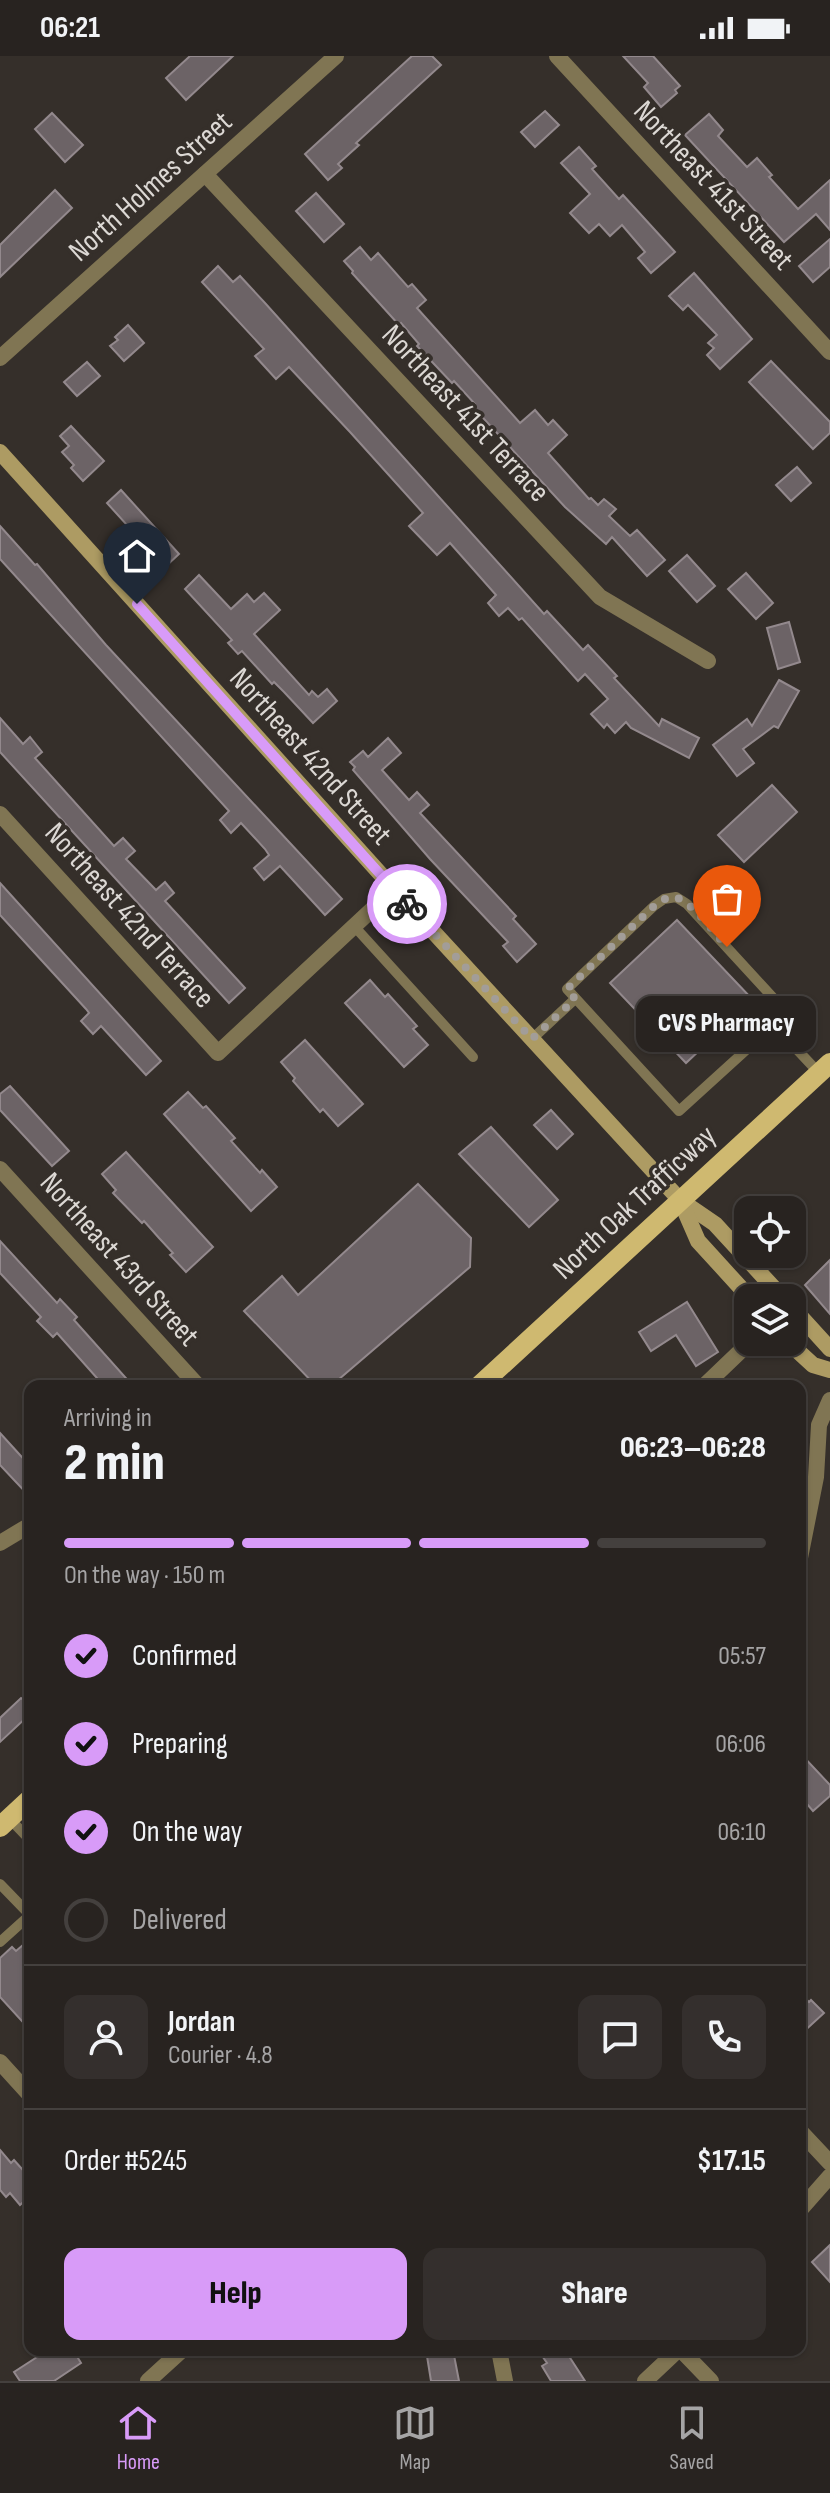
<!DOCTYPE html>
<meta charset="utf-8">
<style>
:root{--surface:#282320;--page:#342f2d;--text:#f1f3f6;--muted:#a5a4a5;--line:#44403e;--accent:#d89bf8}
body{margin:0;font-family:"Sofia Sans Condensed",sans-serif;background:var(--page);color:var(--text);height:100vh;display:flex;flex-direction:column;font-size:30px;white-space:nowrap}
*{box-sizing:border-box;margin:0}
p{font-size:26px;color:var(--muted)}
.icon{flex:none;width:44px;height:44px;fill:none;stroke:currentColor;stroke-width:2;stroke-linecap:round;stroke-linejoin:round}
.map{position:relative;flex:1;overflow:hidden}
.drawer{position:absolute;left:24px;top:1324px;width:782px;height:976px;display:flex;flex-direction:column;background:var(--surface);border-radius:16px;box-shadow:0 2px 6px #0004,0 0 0 2px var(--line)}
.drawer>*{flex:none}
.buttons{position:absolute;left:734px;top:1140px;display:grid;gap:16px}
.buttons a{display:grid;place-items:center;width:72px;height:72px;border-radius:16px;background:var(--surface);box-shadow:0 2px 6px #0004,0 0 0 2px var(--line);font-size:40px}
.pin{position:absolute;display:grid;place-items:center;width:68px;height:68px;color:#fff;margin:-82px -34px;border-radius:50% 50% 50% 0;rotate:-45deg;box-shadow:0 0 8px #0007}
.pin .icon{rotate:45deg}
.courier{position:absolute;display:grid;place-items:center;width:80px;height:80px;margin:-40px;border:6px solid #d89bf8;border-radius:50%;background:#fff;color:#222;box-shadow:0 2px 10px #0007}
.bubble{position:absolute;height:56px;border-radius:16px;background:var(--surface);box-shadow:0 2px 6px #0004,0 0 0 2px var(--line);font-size:26px;font-weight:800;line-height:56px;text-align:center}
.head em{font-style:normal;font-weight:800}
.head div{display:flex;flex-direction:column-reverse}
.head{display:flex;align-items:center;justify-content:space-between;height:136px;padding:0 40px}
h1{font-size:52px;font-weight:800;line-height:60px}
.bar{display:grid;grid-template-columns:repeat(4,1fr);gap:12px 8px;align-content:center;height:96px;padding:0 40px}
.bar i{height:10px;border-radius:6px;background:var(--line)}
.bar .active{background:var(--accent)}
.bar p{grid-column:span 4}
.line{display:flex;align-items:center;gap:20px;padding:0 40px;border-top:2px solid var(--line)}
.line div{flex:1}
.round{display:grid;place-items:center;flex:none;width:84px;height:84px;border-radius:16px;background:var(--page)}
ol{padding:0 40px;list-style:none}
li{display:flex;align-items:center;gap:24px;height:88px}
li p{margin-inline-start:auto}
li .icon{padding:8px;border-radius:50%;background:var(--accent);color:#111;stroke-width:4}
li:last-child{color:var(--muted)}
li i{width:44px;height:44px;border:4px solid var(--line);border-radius:50%}
.cta{display:flex;gap:16px;margin-top:auto;padding:16px 40px}
.cta a{flex:1;height:92px;border-radius:16px;background:var(--accent);color:#111;font-size:32px;font-weight:800;line-height:92px;text-align:center}
.cta a+a{background:var(--page);color:var(--text)}
.status{display:flex;justify-content:space-between;align-items:center;height:56px;padding:0 40px;background:var(--surface);direction:ltr}
.status svg{height:22px;fill:currentColor}
.tab-bar{display:flex;justify-content:space-around;align-items:center;height:112px;border-top:2px solid var(--line);background:var(--surface);font-size:22px;color:var(--muted)}
.tab-bar a{display:grid;justify-items:center;gap:4px}
.tab-bar .active{color:var(--accent)}
.map>svg:first-child{display:block}
.building{fill:#6c6366;stroke:#93898d;stroke-width:2}
.lines{fill:none;stroke-linecap:round;stroke-linejoin:round}
.service{stroke:#807553;stroke-width:10}
.minor{stroke:#807553;stroke-width:16}
.tertiary{stroke:#807553;stroke-width:16}
.secondary{stroke:#ad9b63;stroke-width:16}
.primary{stroke:#cfb970;stroke-width:20}
.done{stroke:#a29d98;stroke-width:8;stroke-dasharray:0 14.4}
.route{stroke:#d89bf8;stroke-width:10}
.labels{text-anchor:middle;stroke-width:7;stroke-linejoin:round;paint-order:stroke}
.street-label{font-size:30px;fill:#dcd8d4;stroke:#352f2a}
</style>
<div class="status"><b>06:21</b><svg viewBox="0 0 49 12"><path d="M0 12V9h3v3zM5 12V6h3v6zM10 12V3h3v9zM15 12V0h3v12zM26 1h20v11H26zM47 4h2v5h-2z"/></svg></div>
<div class="map">
<svg width="830" height="2325" viewBox="0 0 830 2325">
<rect width="100%" height="100%" fill="#352f2a"/>
<!-- building -->
<g class="building">
<polygon points="190,0 233,0 186,44 166,22"/>
<polygon points="412,0 432,0 441,9 356,87 359,89 338,108 342,112 328,124 305,98"/>
<polygon points="623,0 653,0 680,30 675,34 677,37 661,51 644,31 648,27"/>
<polygon points="545,55 559,69 535,91 521,76"/>
<polygon points="52,57 83,89 65,106 35,73"/>
<polygon points="709,58 723,74 718,80 747,111 757,102 772,119 769,121 798,153 830,124 830,174 816,158 784,186 685,79"/>
<polygon points="579,91 596,110 592,113 619,143 623,139 675,196 651,217 638,202 645,196 622,169 610,180 599,168 589,177 570,157 590,138 561,107"/>
<polygon points="55,134 72,152 0,221 0,189"/>
<polygon points="316,137 344,168 324,186 296,155"/>
<polygon points="830,183 830,211 813,226 799,210"/>
<polygon points="360,191 371,204 378,197 408,231 412,228 426,244 417,252 520,367 535,354 548,369 553,364 567,379 548,397 589,443 591,442 598,449 604,443 616,453 609,460 630,480 637,474 665,504 647,520 612,481 606,488 565,451 473,351 475,348 454,325 452,327 417,290 419,288 401,267 399,269 352,217 353,215 344,205"/>
<polygon points="218,210 233,226 240,220 265,247 544,558 547,555 583,594 588,589 617,620 614,622 659,670 662,663 699,682 689,702 631,672 626,666 615,677 607,668 604,672 591,658 608,643 585,618 578,625 522,562 519,564 508,552 499,560 488,547 496,539 450,487 437,499 409,470 423,457 350,376 289,311 276,323 255,300 264,293 202,226"/>
<polygon points="694,217 752,283 720,313 707,299 714,292 708,287 717,279 688,249 683,254 669,240"/>
<polygon points="128,269 144,287 124,305 110,290 118,284 115,281"/>
<polygon points="771,305 830,366 830,377 813,393 749,326"/>
<polygon points="87,306 100,320 77,340 64,326"/>
<polygon points="71,370 104,405 83,425 71,412 74,409 62,396 69,390 60,380"/>
<polygon points="797,411 811,427 791,445 776,429"/>
<polygon points="121,434 179,498 165,511 107,447"/>
<polygon points="0,470 35,509 37,508 106,589 342,843 325,859 280,810 264,824 254,812 269,799 265,793 241,767 231,777 220,764 229,755 0,503"/>
<polygon points="687,499 715,530 697,546 669,515"/>
<polygon points="746,517 773,547 756,563 728,533"/>
<polygon points="199,519 231,553 247,538 254,546 264,537 280,554 254,578 309,639 312,635 318,641 327,633 337,645 313,667 284,636 274,626 272,628 242,595 238,598 228,587 232,584 185,533"/>
<polygon points="789,566 800,606 778,613 767,572"/>
<polygon points="779,624 799,635 778,672 774,670 743,693 754,707 737,720 713,689 747,663 752,670"/>
<polygon points="0,662 23,688 30,681 42,696 35,702 114,790 123,782 135,795 126,803 156,834 165,826 174,837 165,845 245,932 229,947 0,696"/>
<polygon points="388,682 401,697 382,714 409,744 417,736 429,749 420,757 516,860 513,863 536,888 517,906 503,890 508,886 430,803 353,714 355,711 350,706 363,695 368,701"/>
<polygon points="772,729 797,756 744,806 718,779"/>
<polygon points="0,827 161,1005 146,1019 101,970 93,978 81,965 89,957 86,953 0,859"/>
<polygon points="677,864 753,944 686,1007 610,927"/>
<polygon points="370,924 385,941 388,938 417,970 413,973 428,989 404,1011 345,947"/>
<polygon points="305,984 363,1048 338,1070 323,1053 320,1056 293,1025 295,1022 281,1006"/>
<polygon points="10,1030 69,1095 52,1110 0,1054 0,1038"/>
<polygon points="188,1036 203,1052 206,1050 235,1082 231,1085 260,1117 262,1114 277,1131 251,1155 164,1058"/>
<polygon points="551,1054 573,1078 557,1093 534,1069"/>
<polygon points="491,1071 558,1144 529,1171 459,1098"/>
<polygon points="126,1096 213,1191 186,1216 170,1199 173,1197 159,1182 144,1165 142,1167 113,1137 116,1134 102,1118"/>
<polygon points="418,1128 471,1182 470,1211 331,1330 316,1330 244,1255 282,1220 298,1239"/>
<polygon points="0,1185 57,1247 60,1243 77,1261 74,1264 133,1330 104,1330 57,1277 53,1281 37,1265 41,1261 0,1217"/>
<polygon points="830,1204 830,1258 805,1229"/>
<polygon points="687,1246 718,1296 696,1310 676,1279 651,1295 639,1276"/>
<polygon points="0,1377 30,1410 30,1441 0,1409"/>
<polygon points="21,1642 30,1650 30,1658 0,1686 0,1662"/>
<polygon points="800,1697 830,1729 830,1740 813,1755 800,1740"/>
<polygon points="30,1883 30,1974 0,1941 0,1902 12,1891 16,1895"/>
<polygon points="800,1937 809,1946 811,1944 824,1957 800,1979"/>
<polygon points="0,2094 11,2107 14,2104 30,2122 30,2140 20,2149 10,2137 6,2141 0,2134"/>
<polygon points="830,2189 830,2226 812,2206"/>
<polygon points="48,2294 73,2294 81,2307 54,2325 20,2325 14,2316"/>
<polygon points="426,2294 453,2294 459,2325 431,2325"/>
<polygon points="538,2294 565,2294 585,2325 551,2325 542,2310 547,2307"/>
</g>
<g class="lines">
<!-- service -->
<g class="service">
<polygon points="676,841 687,848 787,957 679,1055 567,933 654,850 664,843"/>
<polyline points="354,870 473,1001"/>
<polyline points="774,969 819,1017"/>
<polyline points="532,983 575,943"/>
<polyline points="9,1762 30,1784"/>
<polyline points="0,1828 30,1859 0,1886"/>
</g>
<!-- minor -->
<g class="minor">
<polyline points="557,0 830,296"/>
<polyline points="205,118 600,541 708,605"/>
<polyline points="0,758 218,997 394,833"/>
<polyline points="0,1113 198,1330"/>
<polyline points="704,1330 750,1286"/>
<polyline points="0,1487 30,1469"/>
<polyline points="800,1502 816,1421 819,1369 830,1344"/>
<polyline points="0,2006 30,2039"/>
<polyline points="800,2075 830,2107"/>
<polyline points="800,2154 830,2120"/>
<polyline points="499,2294 505,2325"/>
<polyline points="681,2294 711,2325"/>
<polyline points="148,2325 182,2294"/>
<polyline points="645,2325 678,2294"/>
</g>
<!-- tertiary -->
<polyline class="tertiary" points="0,302 336,0"/>
<!-- secondary -->
<g class="secondary">
<polyline points="0,396 394,833 680,1144 715,1168 783,1242"/>
<polyline points="681,1146 698,1185 750,1242"/>
<polyline points="792,1251 830,1293"/>
<polyline points="788,1286 813,1309 830,1314"/>
</g>
<!-- primary -->
<g class="primary">
<polyline points="479,1330 830,1007"/>
<polyline points="0,1771 30,1743"/>
</g>
</g>
<g class="lines">
<!-- done -->
<path class="done" d="M407,848L532,983L575,943L567,933L654,850C661,845 668,839 677,842C692,846 716,879 727,891"/>
<!-- route -->
<polyline class="route" points="137,548 407,848"/>
</g>
<g class="labels">
<!-- street labels -->
<g class="street-label">
<text transform="translate(714 129) rotate(47)" y="10">Northeast 41st Street</text>
<text transform="translate(150 130) rotate(-42)" y="10">North Holmes Street</text>
<text transform="translate(466 357) rotate(47)" y="10">Northeast 41st Terrace</text>
<text transform="translate(311 700) rotate(48)" y="10">Northeast 42nd Street</text>
<text transform="translate(130 859) rotate(48)" y="10">Northeast 42nd Terrace</text>
<text transform="translate(634 1146) rotate(-43)" y="10">North Oak Trafficway</text>
<text transform="translate(120 1203) rotate(48)" y="10">Northeast 43rd Street</text>
</g>
</g>
</svg>
<div class="buttons">
<a><svg class="icon" aria-label="locate" viewBox="0 0 24 24"><circle cx="12" cy="12" r="6"/><path d="M12 2v4M12 18v4M2 12h4M18 12h4"/></svg></a>
<a><svg class="icon" aria-label="layers" viewBox="0 0 24 24"><path d="M12 4l9 5-9 5-9-5zM3 14l9 5 9-5"/></svg></a>
</div>
<div class="pin" style="left:727px;top:891px;background:#ea580c"><svg class="icon" aria-label="bag" viewBox="0 0 24 24"><path d="M5 8h14l-1 12H6zM9 8a3 3 0 0 1 6 0"/></svg></div>
<div class="pin" style="left:137px;top:548px;background:#1f2937"><svg class="icon" aria-label="home" viewBox="0 0 24 24"><path d="M3 11l9-7 9 7M6 9v11h12V9"/></svg></div>
<div class="courier" style="left:407px;top:848px"><svg class="icon" aria-label="bike" viewBox="0 0 24 24"><circle cx="6" cy="16" r="4"/><circle cx="18" cy="16" r="4"/><path d="M6 16l4-8h5l3 8M10 8l3 8H6M13 5h3"/></svg></div>
<div class="bubble" style="left:636px;top:940px;width:180px">CVS Pharmacy</div>
<section class="drawer">
<div class="head"><div><h1>2 min</h1><p>Arriving in</p></div><em>06:23–06:28</em></div>
<div class="bar"><i class="active"></i><i class="active"></i><i class="active"></i><i></i><p>On the way · 150 m</p></div>
<ol>
<li><svg class="icon" aria-label="check" viewBox="0 0 24 24"><path d="M5 12l5 5 9-10"/></svg>Confirmed<p>05:57</p></li>
<li><svg class="icon" aria-label="check" viewBox="0 0 24 24"><path d="M5 12l5 5 9-10"/></svg>Preparing<p>06:06</p></li>
<li><svg class="icon" aria-label="check" viewBox="0 0 24 24"><path d="M5 12l5 5 9-10"/></svg>On the way<p>06:10</p></li>
<li><i></i>Delivered</li>
</ol>
<div class="line" style="height:144px"><a class="round"><svg class="icon" aria-label="person" viewBox="0 0 24 24"><circle cx="12" cy="8" r="4"/><path d="M4 21q1-7 8-7t8 7"/></svg></a><div><b>Jordan</b><p>Courier · 4.8</p></div><a class="round"><svg class="icon" aria-label="chat" viewBox="0 0 24 24"><path d="M4 5h16v11H9l-5 4z"/></svg></a><a class="round"><svg class="icon" aria-label="phone" viewBox="0 0 24 24"><path d="M5 4h4l2 5-3 2q2 4 5 5l2-3 5 2v4C11 20 4 13 5 4z"/></svg></a></div>
<div class="line" style="height:104px"><div>Order #5245</div><b>$17.15</b></div>
<div class="cta"><a>Help</a><a>Share</a></div>
</section>
</div>
<nav class="tab-bar">
<a class="active"><svg class="icon" aria-label="home" viewBox="0 0 24 24"><path d="M3 11l9-7 9 7M6 9v11h12V9"/></svg>Home</a>
<a><svg class="icon" aria-label="map" viewBox="0 0 24 24"><path d="M3 6l6-2 6 2 6-2v14l-6 2-6-2-6 2zM9 4v14M15 6v14"/></svg>Map</a>
<a><svg class="icon" aria-label="saved" viewBox="0 0 24 24"><path d="M7 4h10v16l-5-4-5 4z"/></svg>Saved</a>
</nav>
